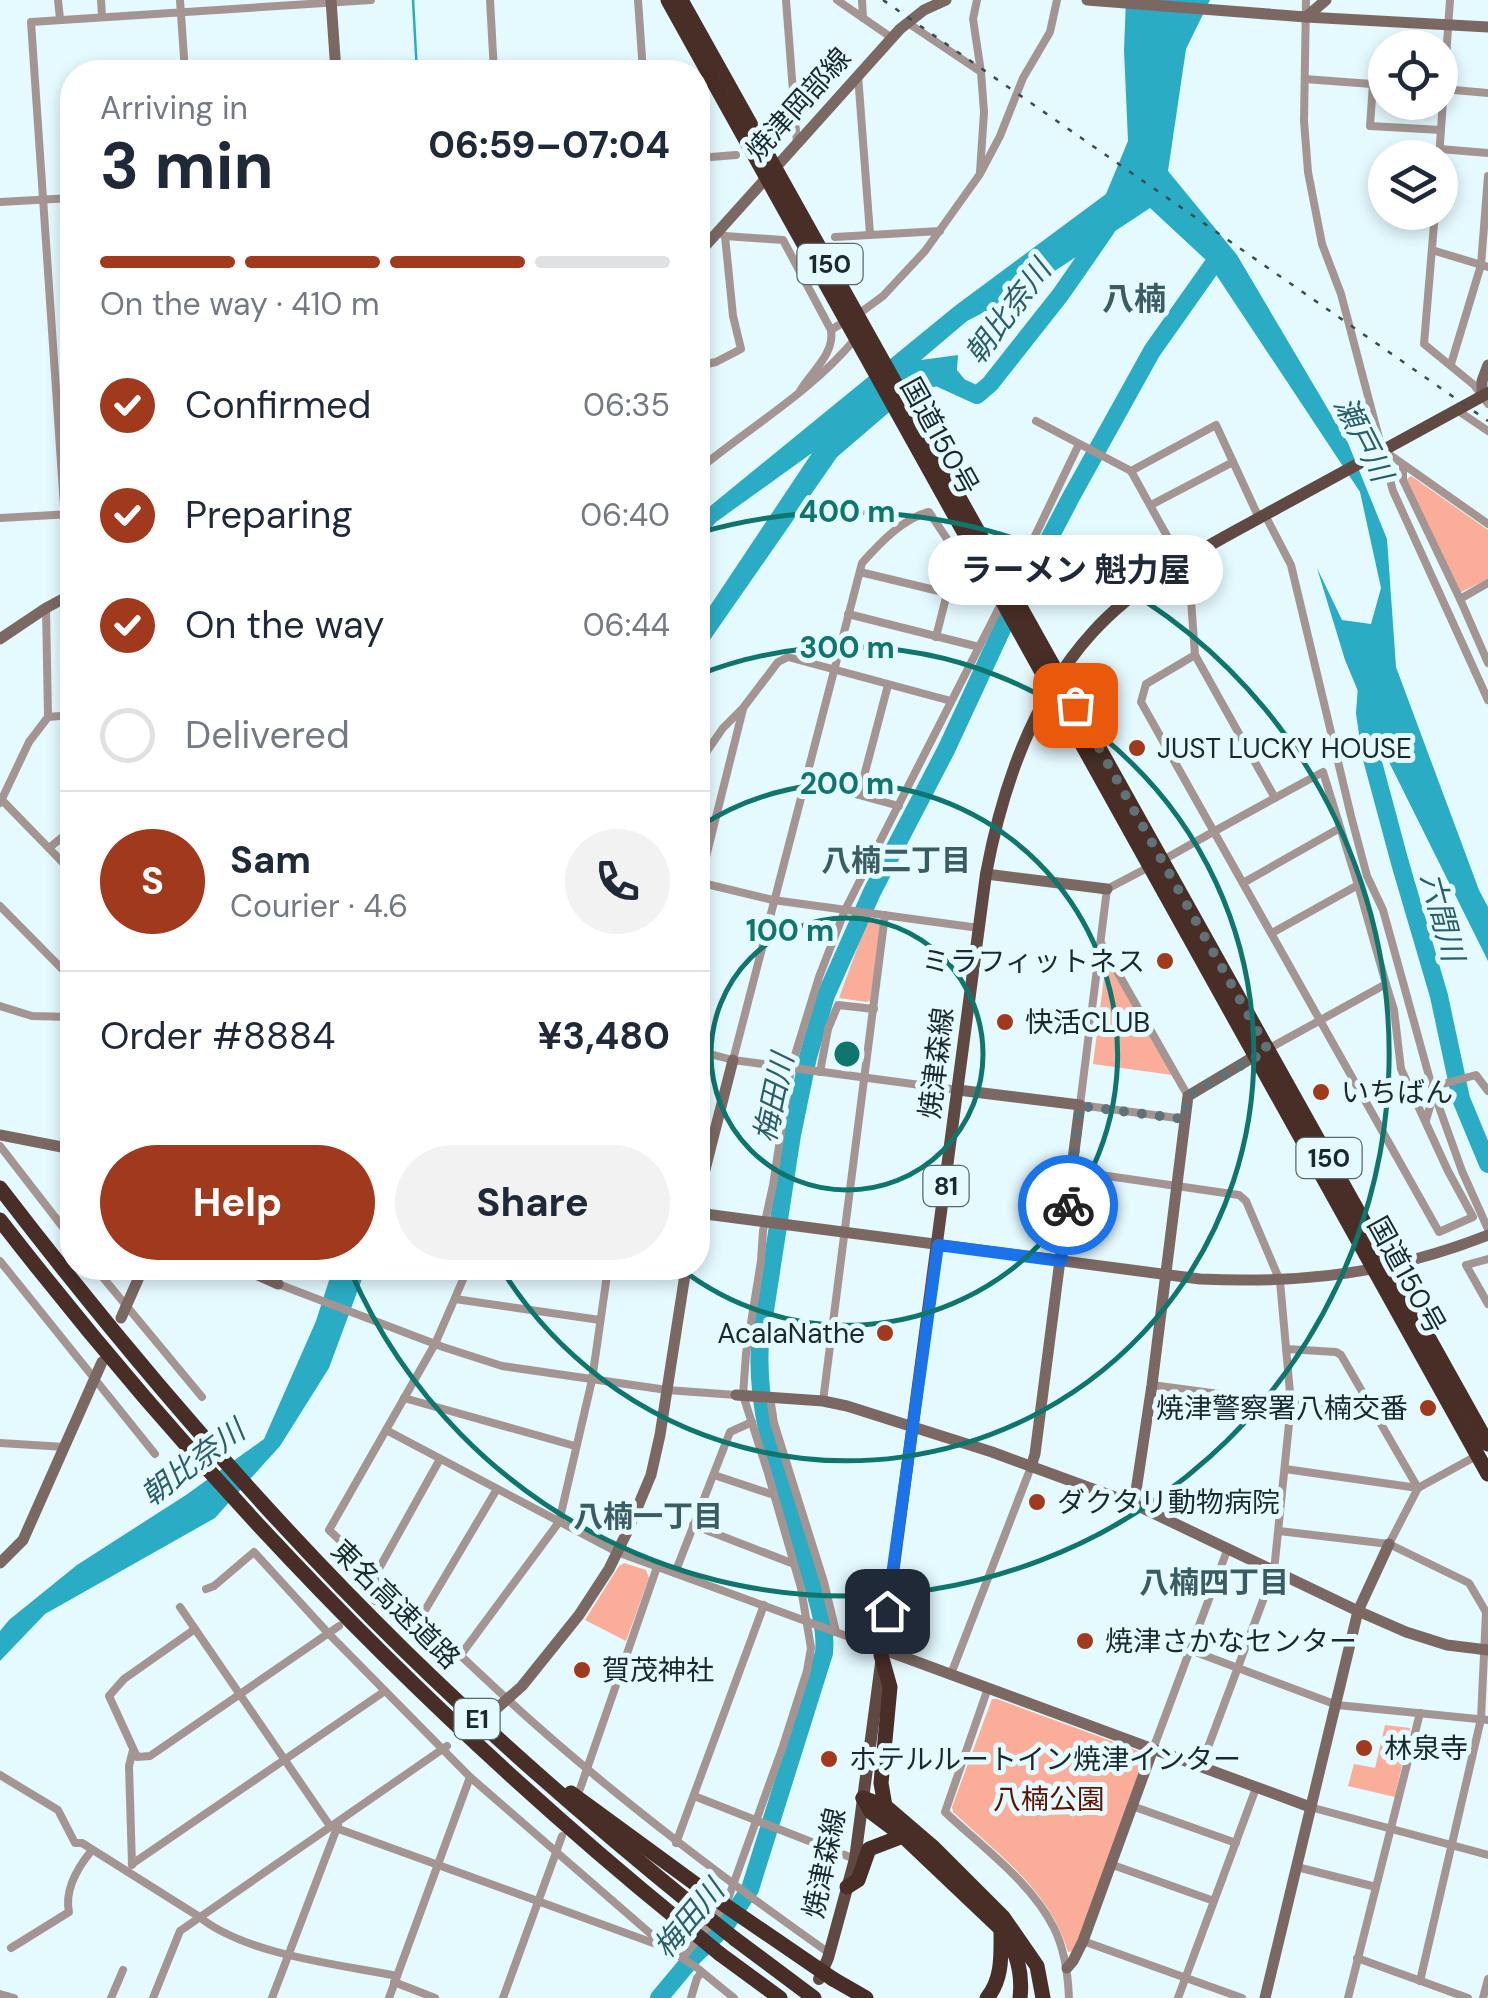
<!DOCTYPE html>
<meta charset="utf-8">
<style>
:root{--surface:#fff;--page:#f2f2f3;--text:#1f2937;--muted:#747a83;--line:#e0e1e3;--accent:#a1391c}
body{margin:0;font-family:"DM Sans","Noto Sans JP",sans-serif;background:var(--page);color:var(--text);height:100vh;display:flex;flex-direction:column;font-size:38px;white-space:nowrap}
*{box-sizing:border-box;margin:0}
p{font-size:32px;color:var(--muted)}
.icon{flex:none;width:55px;height:55px;fill:none;stroke:currentColor;stroke-width:2;stroke-linecap:round;stroke-linejoin:round}
.map{position:relative;flex:1;overflow:hidden}
.drawer{position:absolute;left:60px;top:60px;width:650px;height:1220px;display:flex;flex-direction:column;background:var(--surface);border-radius:40px;box-shadow:0 5px 15px #0003}
.drawer>*{flex:none}
.buttons{position:absolute;left:1368px;top:30px;display:grid;gap:20px}
.buttons a{display:grid;place-items:center;width:90px;height:90px;border-radius:50%;background:var(--surface);box-shadow:0 5px 15px #0003;font-size:50px}
.pin{position:absolute;display:grid;place-items:center;width:85px;height:85px;color:#fff;margin:-42px;border-radius:20px;box-shadow:0 5px 15px #0006}
.courier{position:absolute;display:grid;place-items:center;width:100px;height:100px;margin:-50px;border:8px solid #1a73e8;border-radius:50%;background:#fff;color:#222;box-shadow:0 2px 12px #0007}
.bubble{position:absolute;height:70px;border-radius:35px;background:var(--surface);box-shadow:0 5px 15px #0003;font-size:32px;font-weight:700;line-height:70px;text-align:center}
.summary em{font-style:normal;font-weight:700}
.summary div{display:flex;flex-direction:column-reverse}
.summary{display:flex;align-items:center;justify-content:space-between;height:170px;padding:0 40px}
h1{font-size:65px;font-weight:700;line-height:75px}
.bar{display:grid;grid-template-columns:repeat(4,1fr);gap:15px 10px;align-content:center;height:120px;padding:0 40px}
.bar i{height:12px;border-radius:8px;background:var(--line)}
.bar .on{background:var(--accent)}
.bar p{grid-column:span 4}
.line{display:flex;align-items:center;gap:25px;padding:0 40px;border-top:2px solid var(--line)}
.line div{flex:1}
.round{display:grid;place-items:center;flex:none;width:105px;height:105px;border-radius:52px;background:var(--page)}
ol{padding:0 40px;list-style:none}
li{display:flex;align-items:center;gap:30px;height:110px}
li p{margin-inline-start:auto}
li .icon{padding:10px;border-radius:50%;background:var(--accent);color:#fff;stroke-width:4}
li:last-child{color:var(--muted)}
li i{width:55px;height:55px;border:5px solid var(--line);border-radius:50%}
.cta{display:flex;gap:20px;margin-top:auto;padding:20px 40px}
.cta a{flex:1;height:115px;border-radius:60px;background:var(--accent);color:#fff;font-size:40px;font-weight:700;line-height:115px;text-align:center}
.cta a+a{background:var(--page);color:var(--text)}
.map>svg:first-child{display:block}
.green{fill:#faad98}
.water{fill:#2aacc4}
.lines{fill:none;stroke-linecap:round;stroke-linejoin:round}
.stream{stroke:#2aacc4;stroke-width:2.5}
.river{stroke:#2aacc4;stroke-width:18}
.street{stroke:#a49592;stroke-width:8}
.secondary{stroke:#7c6863;stroke-width:11}
.primary{stroke:#604942;stroke-width:12}
.highway{stroke:#482e27;stroke-width:15}
.rail{stroke:#3c4b4f;stroke-width:2.5;stroke-dasharray:5 10;stroke-linecap:butt}
.highway-bridge{stroke:#482e27;stroke-width:15}
.done{stroke:#617276;stroke-width:10;stroke-dasharray:0 18}
.route{stroke:#1a73e8;stroke-width:12}
.ring{fill:none;stroke:#0f766e;stroke-width:5}
.poi-dot{fill:#a1391c;stroke:#e4faff;stroke-width:4}
.labels{text-anchor:middle;stroke-width:10;stroke-linejoin:round;paint-order:stroke}
.shield{fill:#e4faff;stroke:#57686b;stroke-width:2.5}
.shield-label{font-size:25px;font-weight:bold;fill:#1b292c}
.street-label{font-size:28px;fill:#1b292c;stroke:#e4faff}
.poi-label{font-size:28px;fill:#1b292c;stroke:#e4faff;text-anchor:start}
.park-label{font-size:28px;fill:#5f1200;stroke:#e4faff}
.water-label{font-size:30px;font-style:italic;fill:#2c5e69;stroke:#e4faff}
.neighbourhood-label{font-size:30px;font-weight:bold;fill:#3b5c63;stroke:#e4faff}
.quarter-label{font-size:32px;font-weight:bold;fill:#3b5c63;stroke:#e4faff}
.centre{fill:#0f766e;stroke:#e4faff;stroke-width:5}
.ring-label{font-size:30px;text-anchor:middle;font-weight:bold;fill:#0f766e;stroke:#e4faff;stroke-width:10;stroke-linejoin:round;paint-order:stroke}
</style>
<div class="map">
<svg width="1488" height="1998" viewBox="0 0 1488 1998">
<rect width="100%" height="100%" fill="#e4faff"/>
<!-- green -->
<g class="green">
<polygon points="1411,476 1488,530 1488,579 1461,592 1407,479"/>
<polygon points="867,921 881,925 870,1001 866,1002 839,998"/>
<polygon points="1112,969 1172,1075 1093,1064 1105,970"/>
<polygon points="624,1563 646,1570 649,1578 626,1641 585,1620 619,1566"/>
<path d="M992,1699H997L1144,1753L1145,1758L1074,1951L1068,1952C1051,1892 997,1853 953,1812L952,1807Z"/>
<polygon points="1385,1725 1410,1728 1395,1797 1348,1786 1354,1764 1375,1768"/>
</g>
<!-- water -->
<g class="water">
<polygon points="1126,0 1210,0 1186,49 1168,171 1237,255 1348,443 1387,539 1396,667 1479,890 1488,907 1488,961 1380,744 1345,660 1317,568 1342,620 1371,624 1381,588 1360,492 1207,261 1150,208 1023,292 967,321 921,360 958,355 957,370 977,395 952,384 915,390 837,457 698,657 698,624 812,453 716,522 698,543 698,516 955,306 1106,194 1128,141 1124,50"/>
<polygon points="333,1268 366,1268 329,1368 280,1446 215,1518 45,1614 0,1661 0,1631 9,1620 77,1565 186,1495 264,1439 316,1321"/>
</g>
<g class="lines">
<!-- stream -->
<polyline class="stream" points="413,0 417,72"/>
<!-- river -->
<g class="river">
<polyline points="942,379 977,395 990,384 1061,294 1106,229"/>
<polyline points="1367,687 1365,713 1371,755 1400,863 1439,996 1461,1099 1488,1164"/>
<path d="M659,1998L694,1956L725,1926L750,1889L824,1653C827,1623 814,1590 806,1562C784,1489 755,1420 760,1343L792,1135L808,1057L826,995L872,892L946,750L1003,627L1071,497L1152,351L1219,256"/>
</g>
<!-- street -->
<g class="street">
<polyline points="58,0 60,19"/>
<polyline points="101,0 102,16"/>
<polyline points="180,0 185,72"/>
<polyline points="490,0 494,72"/>
<polyline points="638,0 643,72"/>
<polyline points="786,0 797,144"/>
<polyline points="837,0 892,38"/>
<polyline points="862,0 863,18"/>
<polyline points="1306,0 1304,121 1308,172 1322,244 1341,294 1393,491 1488,700"/>
<polyline points="908,23 981,72 973,19 977,0"/>
<polyline points="858,75 870,234"/>
<polyline points="1305,79 1385,85"/>
<polyline points="1373,84 1370,126 1441,130"/>
<polyline points="1443,89 1488,93"/>
<polyline points="1440,149 1488,153"/>
<polyline points="698,158 736,155"/>
<polyline points="1439,158 1450,0"/>
<polyline points="980,172 984,112 981,72"/>
<polyline points="0,202 72,198"/>
<polyline points="1435,212 1424,344 1474,385 1488,404"/>
<polyline points="725,236 783,240 831,330"/>
<polyline points="835,237 940,231"/>
<polyline points="1432,250 1488,267"/>
<polyline points="864,310 883,296 925,251 980,174 1000,136 1023,78 1050,32 1057,0"/>
<polyline points="1451,364 1481,265 1488,176"/>
<polyline points="698,366 716,362 741,349 733,316 725,236 718,231"/>
<path d="M800,391C811,372 835,354 831,330L839,325"/>
<polyline points="1457,410 1488,431"/>
<polyline points="1036,421 1131,471 1182,563"/>
<polyline points="1383,450 1488,524"/>
<polyline points="1403,465 1403,480 1460,599"/>
<path d="M698,470C751,426 811,392 855,339"/>
<polyline points="1131,471 1216,425 1259,518"/>
<polyline points="1151,505 1233,462"/>
<polyline points="1265,515 1291,565 1351,816 1367,876 1383,910 1432,1087"/>
<polyline points="0,518 72,514"/>
<polyline points="1188,559 1195,655 1275,798"/>
<polyline points="860,572 947,593"/>
<polyline points="1488,583 1460,599 1488,663"/>
<polyline points="1010,588 1079,444"/>
<polyline points="70,595 31,22 371,0"/>
<polyline points="848,614 979,647"/>
<polyline points="48,717 72,715"/>
<polyline points="698,764 723,728 743,708 778,662 788,657 951,701"/>
<polyline points="806,781 859,795 888,685"/>
<polyline points="859,795 899,806"/>
<polyline points="2,800 72,872"/>
<polyline points="0,803 29,742 48,717 46,608"/>
<polyline points="49,848 72,829"/>
<path d="M1163,860C1216,830 1269,801 1323,772L1358,885L1386,984L1394,1010L1401,1069L1448,1171L1473,1217L1439,1232L1141,702L1146,684L1195,655"/>
<polyline points="1149,867 1107,889 1080,1105 1184,1119"/>
<polyline points="698,882 773,900 979,928"/>
<polyline points="1243,883 1340,828"/>
<polyline points="698,889 743,709"/>
<polyline points="0,906 72,979"/>
<polyline points="1272,933 1358,885"/>
<polyline points="1101,943 1188,1096"/>
<polyline points="0,1006 32,1016 72,1017"/>
<polyline points="1268,1049 1386,984"/>
<polyline points="698,1051 733,1060 958,1090"/>
<path d="M733,1060L862,563C879,544 903,518 929,512L957,554L936,637"/>
<polyline points="820,1072 828,1029 838,1005 874,1009"/>
<polyline points="1434,1093 1462,1171 1488,1229"/>
<polyline points="1426,1120 1434,1093 1432,1087 1476,1075 1488,1091"/>
<polyline points="0,1146 72,1239"/>
<polyline points="66,1147 72,1023"/>
<polyline points="1073,1171 1239,1195 1246,1201 1280,1281 1291,1404 1274,1571 1201,1766"/>
<polyline points="1488,1259 1466,1265 1488,1304"/>
<polyline points="0,1261 155,1454"/>
<polyline points="95,1268 202,1397"/>
<path d="M468,1268L435,1344L329,1530C388,1586 446,1643 506,1698C607,1791 717,1874 829,1953"/>
<polyline points="274,1283 279,1268"/>
<polyline points="278,1284 443,1347 502,1366 667,1390 736,1395"/>
<polyline points="455,1299 600,1320"/>
<polyline points="1286,1349 1336,1352 1341,1355 1418,1488"/>
<polyline points="1152,1385 1376,1415"/>
<polyline points="770,1397 774,1423 824,1582 836,1632"/>
<polyline points="404,1398 575,1446"/>
<polyline points="823,1401 885,915"/>
<polyline points="386,1430 617,1552 882,1649"/>
<polyline points="0,1443 65,1447"/>
<polyline points="1285,1469 1418,1488"/>
<polyline points="714,1475 774,1495"/>
<polyline points="693,1525 794,1564"/>
<polyline points="1279,1531 1389,1544 1469,1583 1486,1612 1481,1719 1420,1981"/>
<polyline points="1389,1544 1418,1488 1478,1455"/>
<polyline points="675,1573 730,1432 752,1422"/>
<polyline points="376,1574 440,1459"/>
<polyline points="206,1589 214,1586 254,1552 328,1633 470,1777 667,1948"/>
<polyline points="375,1601 393,1590"/>
<polyline points="180,1607 330,1826"/>
<polyline points="421,1617 497,1489"/>
<polyline points="195,1629 124,1679 109,1696 137,1757 150,1756 339,1626"/>
<polyline points="1190,1650 1337,1705 1488,1720"/>
<polyline points="460,1656 559,1522 592,1380 608,1268"/>
<polyline points="951,1674 1031,1467"/>
<path d="M988,1688L945,1812C982,1847 1031,1882 1054,1928C1065,1950 1068,1974 1069,1998"/>
<polyline points="1153,1749 1228,1548"/>
<path d="M0,1775L58,1810L75,1843H82L198,1916C246,1955 337,1964 397,1976"/>
<polyline points="580,1789 657,1567"/>
<polyline points="694,1796 855,1859"/>
<polyline points="1132,1806 1236,1843"/>
<polyline points="1310,1807 1488,1855"/>
<polyline points="336,1828 667,1948 696,1967 734,1998"/>
<polyline points="676,1843 764,1605"/>
<polyline points="132,1864 385,1691"/>
<polyline points="1110,1864 1214,1901"/>
<polyline points="132,1865 129,1766 133,1750"/>
<polyline points="1297,1867 1376,1887"/>
<polyline points="1083,1941 1242,1998"/>
<path d="M11,1948L69,1912C64,1889 78,1867 92,1850"/>
<polyline points="683,1957 716,1917 728,1899 783,1746 807,1671 811,1648 801,1588 767,1470 743,1395 746,1354 761,1261 763,1231 773,1185 791,1068 819,977 845,910 1002,602"/>
<polyline points="1357,1958 1468,1998"/>
<polyline points="394,1982 435,1998"/>
<polyline points="0,1994 14,1998"/>
<polyline points="111,1998 123,1970"/>
<polyline points="153,1998 180,1931 447,1746"/>
<polyline points="272,1998 338,1825"/>
<polyline points="389,1998 470,1777"/>
<polyline points="503,1998 562,1836"/>
<polyline points="691,1998 697,1978 702,1972"/>
<polyline points="1178,1998 1256,1788"/>
<polyline points="1348,1998 1420,1713"/>
<polyline points="1483,1998 1488,1979"/>
</g>
<!-- secondary -->
<g class="secondary">
<polyline points="331,0 336,72"/>
<polyline points="1087,0 1306,17 1488,27"/>
<polyline points="1306,17 1326,0"/>
<polyline points="698,254 900,29 924,10 946,0"/>
<polyline points="1482,396 1482,381 1488,365"/>
<polyline points="0,639 46,608 72,594"/>
<polyline points="986,874 1107,889"/>
<polyline points="958,1090 1080,1105 1035,1454 1031,1467"/>
<polyline points="0,1135 72,1149"/>
<polyline points="698,1197 733,1060"/>
<path d="M698,1213L1200,1279C1304,1284 1391,1273 1488,1235"/>
<polyline points="242,1268 278,1284"/>
<polyline points="121,1318 143,1268"/>
<polyline points="736,1395 823,1401 847,1406 992,1452 1134,1504 1358,1611 1406,1632 1447,1645 1488,1650"/>
<polyline points="1134,1504 1152,1385 1188,1096 1255,1056"/>
<polyline points="0,1563 23,1540 102,1362"/>
<polyline points="882,1649 1310,1807"/>
<polyline points="494,1711 522,1686 579,1615 609,1569 628,1530 651,1475 660,1435 686,1268"/>
<polyline points="1067,1968 1073,1961 1083,1941 1153,1749"/>
<polyline points="1265,1998 1358,1611 1389,1544"/>
</g>
<!-- primary -->
<path class="primary" d="M819,1979L828,1958L855,1859L986,874C1002,788 1032,699 1092,633C1142,577 1216,542 1281,506C1350,469 1419,431 1488,393"/>
<!-- highway -->
<g class="highway">
<polyline points="668,0 1488,1474"/>
<polyline points="681,0 1488,1444"/>
<path d="M0,1188C125,1351 258,1507 405,1651C498,1742 595,1826 696,1908"/>
<path d="M0,1220C200,1478 428,1716 681,1922"/>
<polyline points="881,1655 890,1687 881,1783 885,1806"/>
<polyline points="571,1793 716,1899"/>
<polyline points="863,1798 885,1806 934,1848 1003,1917 1037,1966 1043,1998"/>
<path d="M863,1798L871,1812L903,1836L1001,1929C1017,1950 1023,1972 1020,1998"/>
<polyline points="847,1887 858,1880 869,1849 903,1836"/>
<polyline points="735,1939 814,1998"/>
<polyline points="720,1954 780,1998"/>
<polyline points="833,1979 866,1998"/>
<path d="M987,1998C1003,1979 1001,1954 1001,1930"/>
</g>
<!-- rail -->
<polyline class="rail" points="883,0 1488,421"/>
<!-- highway-bridge -->
<g class="highway-bridge">
<polyline points="716,1899 833,1979"/>
<polyline points="696,1908 735,1939"/>
<polyline points="681,1922 720,1954"/>
</g>
</g>
<g class="lines">
<!-- done -->
<polyline class="done" points="1068,1205 1080,1106 1184,1119 1188,1096 1268,1050 1075,705"/>
<!-- route -->
<polyline class="route" points="887,1611 938,1245 1061,1261 1068,1205"/>
</g>
<!-- distance rings -->
<g class="ring">
<circle cx="847" cy="1054" r="136"/>
<path d="M699 827A271 271 0 1 1 680 1268"/>
<path d="M698 675A407 407 0 1 1 502 1270"/>
<path d="M698 533A542 542 0 1 1 350 1270"/>
</g>
<!-- markers -->
<g class="poi-dot">
<circle cx="1137" cy="748" r="10"/>
<circle cx="1165" cy="961" r="10"/>
<circle cx="1005" cy="1022" r="10"/>
<circle cx="1321" cy="1092" r="10"/>
<circle cx="885" cy="1333" r="10"/>
<circle cx="1428" cy="1408" r="10"/>
<circle cx="1037" cy="1502" r="10"/>
<circle cx="1085" cy="1641" r="10"/>
<circle cx="582" cy="1670" r="10"/>
<circle cx="1364" cy="1748" r="10"/>
<circle cx="829" cy="1759" r="10"/>
</g>
<g class="labels">
<!-- shield labels -->
<g class="shield">
<rect x="797.5" y="244" width="65" height="40" rx="8"/>
<rect x="1296.5" y="1138" width="65" height="40" rx="8"/>
<rect x="923.5" y="1166" width="45" height="40" rx="8"/>
<rect x="454.5" y="1699" width="45" height="40" rx="8"/>
</g>
<g class="shield-label">
<text x="830" y="273">150</text>
<text x="1329" y="1167">150</text>
<text x="946" y="1195">81</text>
<text x="477" y="1728">E1</text>
</g>
<!-- street labels -->
<g class="street-label">
<text transform="translate(798 104) rotate(-48)" y="10">焼津岡部線</text>
<text transform="translate(940 436) rotate(61)" y="10">国道150号</text>
<text transform="translate(936 1063) rotate(-83)" y="10">焼津森線</text>
<text transform="translate(1407 1275) rotate(61)" y="10">国道150号</text>
<text transform="translate(396 1604) rotate(45)" y="10">東名高速道路</text>
<text transform="translate(824 1863) rotate(-78)" y="10">焼津森線</text>
</g>
<!-- poi labels -->
<g class="poi-label">
<text x="1157" y="758">JUST LUCKY HOUSE</text>
<text x="1145" y="971" text-anchor="end">ミラフィットネス</text>
<text x="1025" y="1032">快活CLUB</text>
<text x="1341" y="1102">いちばん</text>
<text x="865" y="1343" text-anchor="end">AcalaNathe</text>
<text x="1408" y="1418" text-anchor="end">焼津警察署八楠交番</text>
<text x="1057" y="1512">ダクタリ動物病院</text>
<text x="1105" y="1651">焼津さかなセンター</text>
<text x="602" y="1680">賀茂神社</text>
<text x="1384" y="1758">林泉寺</text>
<text x="849" y="1769">ホテルルートイン焼津インター</text>
</g>
<!-- park labels -->
<g class="park-label">
<text x="1049" y="1809">八楠公園</text>
</g>
<!-- water labels -->
<g class="water-label">
<text transform="translate(1008 312) rotate(-53)" y="10">朝比奈川</text>
<text transform="translate(1363 439) rotate(63)" y="10">瀬戸川</text>
<text transform="translate(1442 917) rotate(75)" y="10">六間川</text>
<text transform="translate(774 1098) rotate(-78)" y="10">梅田川</text>
<text transform="translate(193 1463) rotate(-37)" y="10">朝比奈川</text>
<text transform="translate(689 1919) rotate(-50)" y="10">梅田川</text>
</g>
<!-- neighbourhood labels -->
<g class="neighbourhood-label">
<text x="896" y="871">八楠二丁目</text>
<text x="648" y="1527">八楠一丁目</text>
<text x="1214" y="1593">八楠四丁目</text>
</g>
<!-- quarter labels -->
<g class="quarter-label">
<text x="1134" y="310">八楠</text>
</g>
</g>
<circle cx="847" cy="1054" r="15" class="centre"/>
<g class="ring-label">
<text x="847" y="522">400 m</text>
<text x="847" y="658">300 m</text>
<text x="847" y="794">200 m</text>
<text x="790" y="941">100 m</text>
</g>
</svg>
<div class="buttons">
<a><svg class="icon" aria-label="locate" viewBox="0 0 24 24"><circle cx="12" cy="12" r="6"/><path d="M12 2v4M12 18v4M2 12h4M18 12h4"/></svg></a>
<a><svg class="icon" aria-label="layers" viewBox="0 0 24 24"><path d="M12 4l9 5-9 5-9-5zM3 14l9 5 9-5"/></svg></a>
</div>
<div class="pin" style="left:1075px;top:705px;background:#ea580c"><svg class="icon" aria-label="bag" viewBox="0 0 24 24"><path d="M5 8h14l-1 12H6zM9 8a3 3 0 0 1 6 0"/></svg></div>
<div class="pin" style="left:887px;top:1611px;background:#1f2937"><svg class="icon" aria-label="home" viewBox="0 0 24 24"><path d="M3 11l9-7 9 7M6 9v11h12V9"/></svg></div>
<div class="courier" style="left:1068px;top:1205px"><svg class="icon" aria-label="bike" viewBox="0 0 24 24"><circle cx="6" cy="16" r="4"/><circle cx="18" cy="16" r="4"/><path d="M6 16l4-8h5l3 8M10 8l3 8H6M13 5h3"/></svg></div>
<div class="bubble" style="left:928px;top:535px;width:295px">ラーメン 魁力屋</div>
<section class="drawer">
<div class="summary"><div><h1>3 min</h1><p>Arriving in</p></div><em>06:59–07:04</em></div>
<div class="bar"><i class="on"></i><i class="on"></i><i class="on"></i><i></i><p>On the way · 410 m</p></div>
<ol>
<li><svg class="icon" aria-label="check" viewBox="0 0 24 24"><path d="M5 12l5 5 9-10"/></svg>Confirmed<p>06:35</p></li>
<li><svg class="icon" aria-label="check" viewBox="0 0 24 24"><path d="M5 12l5 5 9-10"/></svg>Preparing<p>06:40</p></li>
<li><svg class="icon" aria-label="check" viewBox="0 0 24 24"><path d="M5 12l5 5 9-10"/></svg>On the way<p>06:44</p></li>
<li><i></i>Delivered</li>
</ol>
<div class="line" style="height:180px"><b class="round" style="background:var(--accent);color:#fff">S</b><div><b>Sam</b><p>Courier · 4.6</p></div><a class="round"><svg class="icon" aria-label="phone" viewBox="0 0 24 24"><path d="M5 4h4l2 5-3 2q2 4 5 5l2-3 5 2v4C11 20 4 13 5 4z"/></svg></a></div>
<div class="line" style="height:130px"><div>Order #8884</div><b>¥3,480</b></div>
<div class="cta"><a>Help</a><a>Share</a></div>
</section>
</div>
